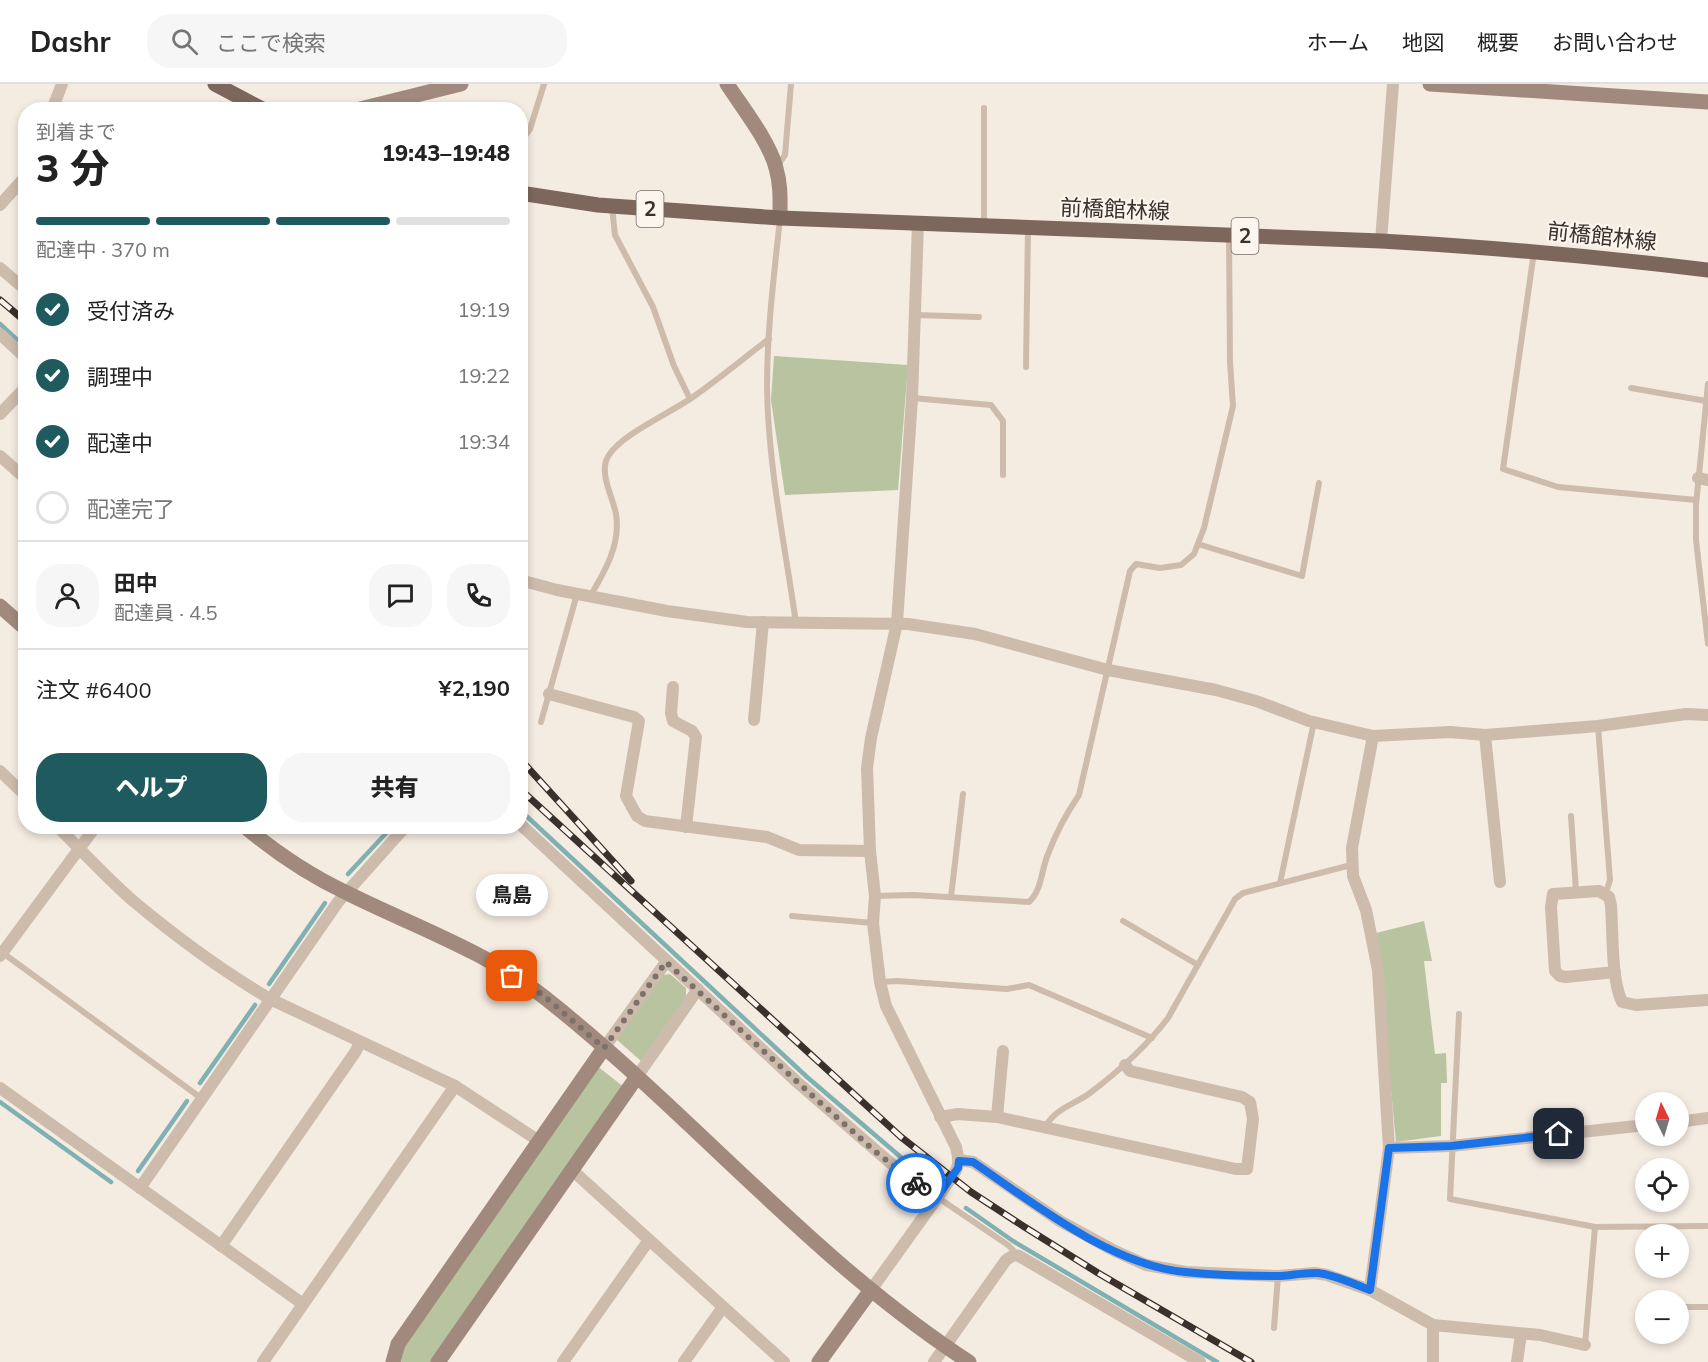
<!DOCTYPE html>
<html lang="ja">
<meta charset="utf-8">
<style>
:root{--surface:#fff;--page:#f6f6f6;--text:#222;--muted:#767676;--line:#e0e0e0;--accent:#1f5a5e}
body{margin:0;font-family:Mulish,"Noto Sans JP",sans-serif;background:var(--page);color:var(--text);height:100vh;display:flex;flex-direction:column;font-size:22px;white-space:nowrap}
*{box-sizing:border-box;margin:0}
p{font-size:20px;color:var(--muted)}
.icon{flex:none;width:33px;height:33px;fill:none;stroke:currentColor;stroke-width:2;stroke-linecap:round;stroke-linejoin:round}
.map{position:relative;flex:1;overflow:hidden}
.sheet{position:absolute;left:18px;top:18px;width:510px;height:732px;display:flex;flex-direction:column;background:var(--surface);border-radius:24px;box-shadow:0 3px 9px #0003}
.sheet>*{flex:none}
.needle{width:39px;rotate:355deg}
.fabs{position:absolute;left:1635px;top:1008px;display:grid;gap:12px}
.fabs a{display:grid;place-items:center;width:54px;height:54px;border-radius:50%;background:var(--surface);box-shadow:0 3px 9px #0003;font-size:30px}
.pin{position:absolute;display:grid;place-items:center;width:51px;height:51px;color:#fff;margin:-26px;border-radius:12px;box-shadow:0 3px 9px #0006}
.courier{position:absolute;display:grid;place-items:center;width:60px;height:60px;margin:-30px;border:4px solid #1a73e8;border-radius:50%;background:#fff;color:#222;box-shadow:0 2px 8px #0007}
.bubble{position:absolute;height:42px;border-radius:21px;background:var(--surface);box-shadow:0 3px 9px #0003;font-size:20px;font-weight:800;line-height:42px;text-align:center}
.overview em{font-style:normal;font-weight:800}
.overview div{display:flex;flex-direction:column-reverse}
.overview{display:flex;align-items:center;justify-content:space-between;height:102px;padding:0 18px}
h1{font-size:39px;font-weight:800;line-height:45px}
.bar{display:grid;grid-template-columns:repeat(4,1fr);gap:9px 6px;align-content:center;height:72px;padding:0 18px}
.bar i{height:8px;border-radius:4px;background:var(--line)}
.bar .on{background:var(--accent)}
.bar p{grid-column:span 4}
.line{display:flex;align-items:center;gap:15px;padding:0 18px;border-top:2px solid var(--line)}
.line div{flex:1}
.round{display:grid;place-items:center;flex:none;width:63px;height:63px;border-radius:24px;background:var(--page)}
ol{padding:0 18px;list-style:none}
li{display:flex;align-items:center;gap:18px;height:66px}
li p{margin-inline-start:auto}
li .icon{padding:6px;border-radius:50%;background:var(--accent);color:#fff;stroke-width:4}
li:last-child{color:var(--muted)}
li i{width:33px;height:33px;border:3px solid var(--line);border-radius:50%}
.cta{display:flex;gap:12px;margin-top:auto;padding:12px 18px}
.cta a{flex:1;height:69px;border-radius:24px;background:var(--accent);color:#fff;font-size:24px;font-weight:800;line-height:69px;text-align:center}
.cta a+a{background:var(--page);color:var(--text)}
header{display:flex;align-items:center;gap:36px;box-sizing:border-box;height:84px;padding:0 30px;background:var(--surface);border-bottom:2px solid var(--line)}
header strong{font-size:28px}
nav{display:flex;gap:33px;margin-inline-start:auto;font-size:21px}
.search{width:420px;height:54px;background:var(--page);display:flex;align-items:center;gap:15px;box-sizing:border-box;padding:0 21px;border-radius:24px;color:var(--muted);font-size:22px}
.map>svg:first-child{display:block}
.green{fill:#b8c4a0}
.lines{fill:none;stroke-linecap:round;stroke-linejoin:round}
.stream{stroke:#7fb0b2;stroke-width:4.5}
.lane{stroke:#cdbbac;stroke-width:6}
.street{stroke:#cdbbac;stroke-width:12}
.secondary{stroke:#a18a7d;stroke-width:15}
.primary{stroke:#7d675c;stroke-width:15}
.rail-casing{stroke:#3b302b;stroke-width:7}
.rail{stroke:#fbf5ee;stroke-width:4.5;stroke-dasharray:14;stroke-linecap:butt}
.done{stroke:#7c716b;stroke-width:6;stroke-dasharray:0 10.8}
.route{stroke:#1a73e8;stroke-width:8}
.labels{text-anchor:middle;stroke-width:4.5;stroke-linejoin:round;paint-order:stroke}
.shield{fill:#fbf5ee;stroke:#756b66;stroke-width:1.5}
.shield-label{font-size:21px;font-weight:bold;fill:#3b302b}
.street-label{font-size:22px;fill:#3b302b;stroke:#fbf5ee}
</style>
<header>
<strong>Dashr</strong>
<div class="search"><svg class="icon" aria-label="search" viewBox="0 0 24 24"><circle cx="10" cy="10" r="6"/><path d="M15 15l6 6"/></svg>ここで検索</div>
<nav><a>ホーム</a><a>地図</a><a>概要</a><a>お問い合わせ</a></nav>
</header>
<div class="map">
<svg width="1708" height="1278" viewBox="0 0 1708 1278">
<rect width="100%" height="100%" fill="#f4ebe1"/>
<!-- green -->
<g class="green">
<polygon points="774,272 908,281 898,406 785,411 771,316"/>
<polygon points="1424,837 1432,877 1424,877 1435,970 1446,969 1447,999 1441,999 1441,1052 1396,1058 1376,849"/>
<polygon points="670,890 686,904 686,913 641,977 616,955 663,891"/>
<polygon points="597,982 624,1003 433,1278 401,1278 404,1264"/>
</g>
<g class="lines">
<!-- stream -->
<g class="stream">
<polyline points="0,240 26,264"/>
<polyline points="520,726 807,993 930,1098"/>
<polyline points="348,790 391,744"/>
<polyline points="269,900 325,819"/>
<polyline points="200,999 255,921"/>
<polyline points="0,1018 111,1098"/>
<polyline points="138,1087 187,1017"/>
<polyline points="966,1124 1013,1157 1217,1278"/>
</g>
<!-- lane -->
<g class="lane">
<polyline points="984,24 984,141"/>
<polyline points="520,59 530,45 544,0"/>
<polyline points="778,81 785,71 791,0"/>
<polyline points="612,123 615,151 653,223 674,282 690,315"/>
<path d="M780,135C774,191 767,247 767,303C768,381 785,462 796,539"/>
<polyline points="1534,168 1503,385 1558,403 1696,416"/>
<polyline points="915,231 979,233"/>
<polyline points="1026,283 1028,144"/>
<polyline points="1708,300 1696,421 1696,456 1708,560"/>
<polyline points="1631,304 1706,317"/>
<polyline points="912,314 991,321 1003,337 1003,391"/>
<polyline points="1198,460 1302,492 1319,399"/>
<path d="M591,511C605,487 621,460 616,430C613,414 601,393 606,377C614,353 671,329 693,313C719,295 744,274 769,255"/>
<polyline points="541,638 577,510"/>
<polyline points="1598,642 1610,796 1605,811"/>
<polyline points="1571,732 1576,807"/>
<polyline points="1280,799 1314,638"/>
<path d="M875,812L913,811L1029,818C1042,806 1041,787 1048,770C1056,749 1066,730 1079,711L1130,487L1136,480L1160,484L1181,481L1194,470L1204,444L1233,322L1230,278L1229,152"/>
<polyline points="951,813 963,710"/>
<polyline points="792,832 873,839"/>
<polyline points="1123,837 1198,881"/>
<polyline points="3,869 201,1014"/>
<polyline points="880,898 897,897 1007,905 1029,901 1152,954"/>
<polyline points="1459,930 1450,1115 1595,1143 1708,1142"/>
<path d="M1046,1042C1055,1025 1075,1020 1090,1009C1119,987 1146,963 1168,934L1235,815L1243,809L1351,781"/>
<polyline points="937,1113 1008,1161 1013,1166 1014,1171"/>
<polyline points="1685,1223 1708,1223"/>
<polyline points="1274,1244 1278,1192"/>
<polyline points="1585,1261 1595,1143"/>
</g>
<!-- street -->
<g class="street">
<polyline points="52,26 62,0"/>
<polyline points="0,121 26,92"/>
<polyline points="1381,157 1393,0"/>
<polyline points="0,184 26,206"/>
<polyline points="0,250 26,274"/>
<polyline points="0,330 26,303"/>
<polyline points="0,372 26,395"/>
<polyline points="1698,394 1708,396"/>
<polyline points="520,496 557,506 667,527 747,538 908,540 975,550 1108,586 1216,606 1256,617 1309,637 1373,652 1450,648 1485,651 1598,642 1686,630 1708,631"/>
<polyline points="673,603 671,629 673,637 692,647 696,653 686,743"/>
<polyline points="549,610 634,633 639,637 626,712 637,732 645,737 767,753 799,766 870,767"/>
<polyline points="754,636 763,538"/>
<polyline points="1485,651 1500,798"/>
<polyline points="0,687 26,712"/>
<polyline points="520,740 797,998 902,1089 937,1113"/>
<path d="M57,742C82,767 106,793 132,816C175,852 221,886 270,915L455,1002L539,1057"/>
<polyline points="0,872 96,742"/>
<path d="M1615,888L1566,893L1560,892L1555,887L1551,823L1553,810L1599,807L1609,813L1611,821C1613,848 1611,895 1622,918L1636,921L1708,916"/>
<polyline points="604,964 666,878"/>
<polyline points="636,994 698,905"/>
<polyline points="0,1004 303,1220"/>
<polyline points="940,1033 958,1030 997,1033 1236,1085 1247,1085 1253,1035 1250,1018 1242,1013 1130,987 1125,981"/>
<polyline points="997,1033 1003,967"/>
<polyline points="1678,1038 1708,1034"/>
<polyline points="1389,1064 1451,1062 1646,1041"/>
<polyline points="959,1076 973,1078 1060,1137 1115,1167 1146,1181 1186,1188 1278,1192 1315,1189 1327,1191 1370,1206 1433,1241 1540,1251 1585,1261"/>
<polyline points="572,1086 784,1278"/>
<polyline points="140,1104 338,818 406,742"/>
<polyline points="221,1162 356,967 360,958"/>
<path d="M871,1206L952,1093C960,1082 959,1076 956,1063L886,922L880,898L873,839L875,812L870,767L867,684L871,654L897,539L912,314L918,139"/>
<polyline points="1370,1206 1389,1064 1378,886 1366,826 1353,792 1352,764 1373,652"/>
<polyline points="263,1278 455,1002"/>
<polyline points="563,1278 649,1156"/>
<polyline points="684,1278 723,1223"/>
<polyline points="934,1278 1006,1176 1014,1171 1019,1172 1200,1278"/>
<polyline points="1433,1278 1433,1241"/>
<polyline points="1517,1278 1521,1250"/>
</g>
<!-- secondary -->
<g class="secondary">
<path d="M727,0C742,23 769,57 776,84C781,101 780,117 780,134"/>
<polyline points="1430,0 1708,18"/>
<polyline points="356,26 461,0"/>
<polyline points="0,522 26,545"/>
<path d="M244,742C275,768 311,792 347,809C413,842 486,867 544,913C690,1028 812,1176 969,1278"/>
<polyline points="393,1278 398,1260 604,964"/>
<polyline points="438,1278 636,994"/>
<polyline points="819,1278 871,1206"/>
</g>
<!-- primary -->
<g class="primary">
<polyline points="215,0 264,26"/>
<path d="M520,109L598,121L780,134L1381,157C1490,163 1599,173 1708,186"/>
</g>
<!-- rail casing -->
<g class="rail-casing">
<g id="rail">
<polyline points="0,216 26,238"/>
<polyline points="520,675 631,797"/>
<polyline points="520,705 901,1053 971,1108 1023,1142 1098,1189 1251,1278"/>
</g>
</g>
<!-- rail -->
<use href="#rail" class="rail"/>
</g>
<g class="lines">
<!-- done -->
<polyline class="done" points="512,892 543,911 604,964 666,878 815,1014 877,1069 916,1099"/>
<!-- route -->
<path class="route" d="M916,1099L937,1113L958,1084L959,1077L973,1078C1033,1119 1111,1181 1185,1188C1215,1191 1247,1192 1277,1192C1290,1192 1304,1188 1318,1189C1336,1191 1353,1200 1370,1206L1389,1064L1451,1062L1559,1050"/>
</g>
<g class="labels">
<!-- shield labels -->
<g class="shield">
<rect x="636.5" y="107" width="27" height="36" rx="4.5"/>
<rect x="1231.5" y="134" width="27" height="36" rx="4.5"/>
</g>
<g class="shield-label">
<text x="650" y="132">2</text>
<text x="1245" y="159">2</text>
</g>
<!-- street labels -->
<g class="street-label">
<text transform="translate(1115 125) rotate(2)" y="8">前橋館林線</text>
<text transform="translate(1602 152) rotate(6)" y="8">前橋館林線</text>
</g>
</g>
</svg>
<div class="fabs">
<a><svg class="needle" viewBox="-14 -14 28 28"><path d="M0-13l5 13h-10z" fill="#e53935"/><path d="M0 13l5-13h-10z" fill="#767676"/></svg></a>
<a><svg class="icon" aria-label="locate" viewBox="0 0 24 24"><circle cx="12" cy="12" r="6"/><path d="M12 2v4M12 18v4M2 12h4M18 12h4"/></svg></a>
<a>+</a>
<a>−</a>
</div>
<div class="pin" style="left:512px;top:892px;background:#ea580c"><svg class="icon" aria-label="bag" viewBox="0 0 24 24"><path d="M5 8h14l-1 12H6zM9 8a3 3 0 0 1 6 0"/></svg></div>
<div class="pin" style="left:1559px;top:1050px;background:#1f2937"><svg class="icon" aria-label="home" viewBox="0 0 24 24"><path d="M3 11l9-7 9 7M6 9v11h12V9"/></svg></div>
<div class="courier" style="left:916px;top:1099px"><svg class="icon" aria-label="bike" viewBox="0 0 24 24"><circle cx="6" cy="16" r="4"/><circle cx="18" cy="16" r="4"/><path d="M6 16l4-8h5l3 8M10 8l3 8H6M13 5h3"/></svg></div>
<div class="bubble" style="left:476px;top:790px;width:72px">鳥島</div>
<section class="sheet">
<div class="overview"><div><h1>3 分</h1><p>到着まで</p></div><em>19:43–19:48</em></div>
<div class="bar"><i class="on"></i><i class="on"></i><i class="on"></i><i></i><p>配達中 · 370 m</p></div>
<ol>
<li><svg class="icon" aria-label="check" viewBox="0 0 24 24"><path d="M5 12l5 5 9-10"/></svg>受付済み<p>19:19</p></li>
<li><svg class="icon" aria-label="check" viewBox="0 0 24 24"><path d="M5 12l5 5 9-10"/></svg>調理中<p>19:22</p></li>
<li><svg class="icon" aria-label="check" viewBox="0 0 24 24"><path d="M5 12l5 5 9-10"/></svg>配達中<p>19:34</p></li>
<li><i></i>配達完了</li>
</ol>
<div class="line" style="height:108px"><a class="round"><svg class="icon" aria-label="person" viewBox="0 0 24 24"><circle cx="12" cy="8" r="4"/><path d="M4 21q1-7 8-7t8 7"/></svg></a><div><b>田中</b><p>配達員 · 4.5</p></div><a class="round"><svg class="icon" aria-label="chat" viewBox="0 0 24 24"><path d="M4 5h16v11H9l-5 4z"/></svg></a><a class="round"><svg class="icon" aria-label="phone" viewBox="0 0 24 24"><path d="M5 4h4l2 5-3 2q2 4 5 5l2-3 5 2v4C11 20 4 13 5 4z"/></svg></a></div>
<div class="line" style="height:78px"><div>注文 #6400</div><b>¥2,190</b></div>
<div class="cta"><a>ヘルプ</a><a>共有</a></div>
</section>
</div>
